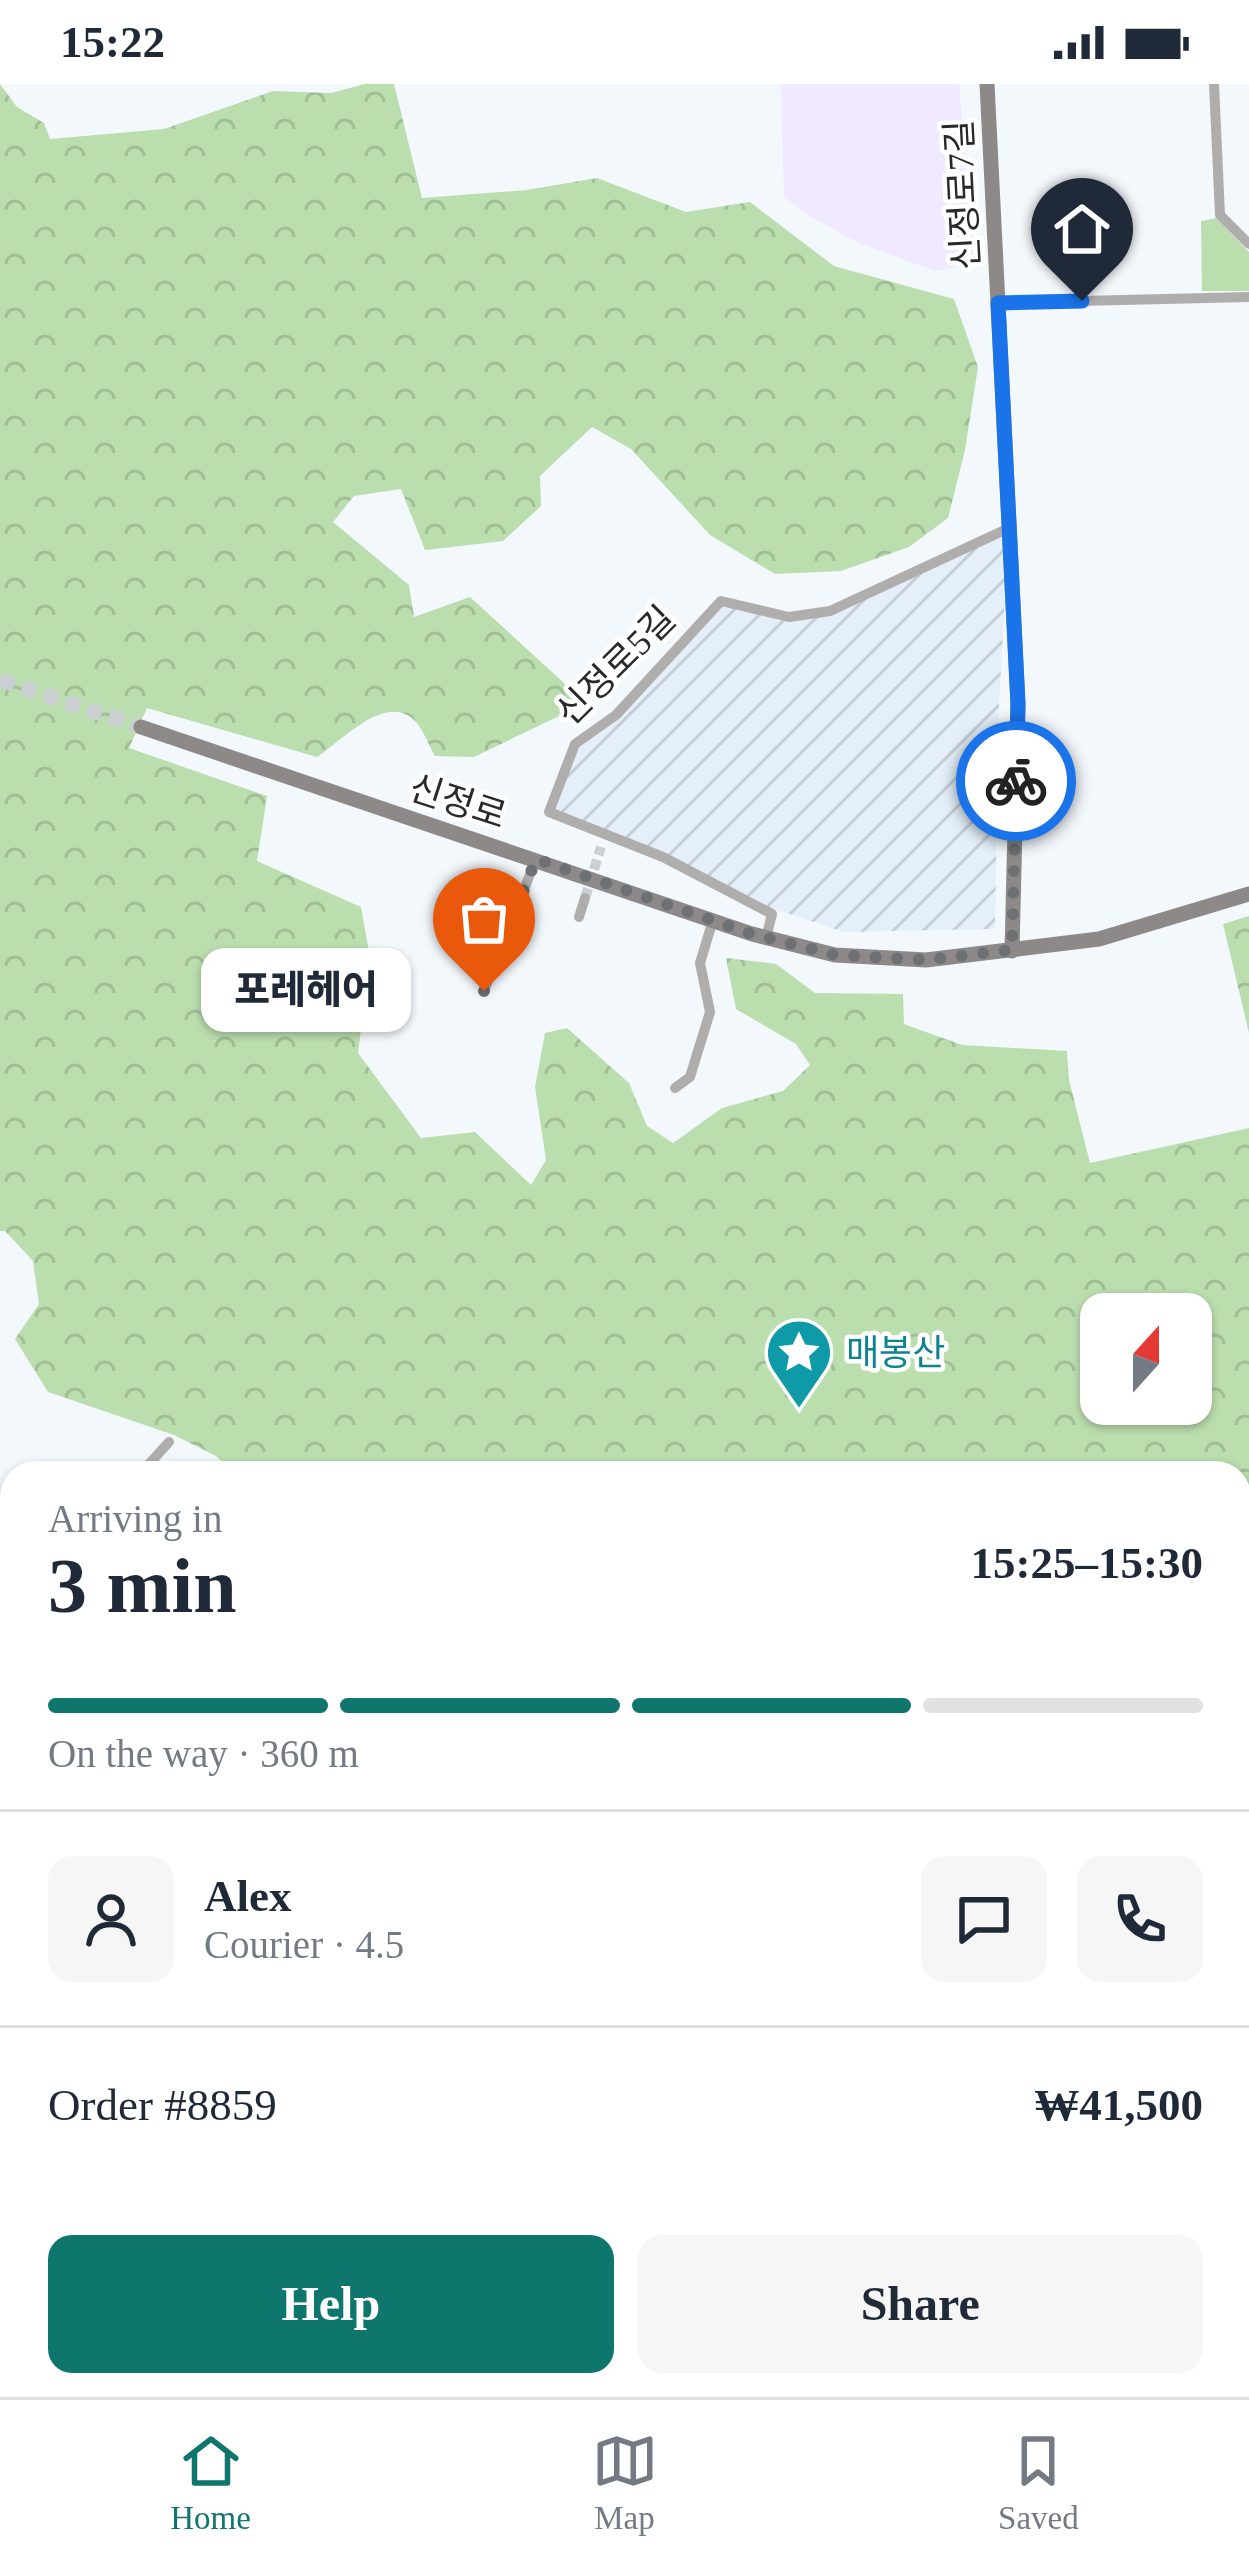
<!DOCTYPE html>
<meta charset="utf-8">
<style>
:root{--surface:#fff;--page:#f6f6f7;--text:#1f2937;--muted:#747a83;--line:#e0e1e3;--accent:#0f766e}
body{margin:0;font-family:"Times New Roman","Noto Sans KR",serif;background:var(--page);color:var(--text);height:100vh;display:flex;flex-direction:column;font-size:45px;white-space:nowrap}
*{box-sizing:border-box;margin:0}
p{font-size:39px;color:var(--muted)}
.icon{flex:none;width:66px;height:66px;fill:none;stroke:currentColor;stroke-width:2;stroke-linecap:round;stroke-linejoin:round}
.map{position:relative;flex:1;overflow:hidden}
.side{position:absolute;left:0px;top:1377px;width:1251px;height:936px;display:flex;flex-direction:column;background:var(--surface);border-radius:36px 36px 0 0;box-shadow:0 3px 9px #0004}
.side>*{flex:none}
.needle{width:78px;rotate:21deg}
.fabs{position:absolute;left:1080px;top:1209px;display:grid;gap:24px}
.fabs a{display:grid;place-items:center;width:132px;height:132px;border-radius:24px;background:var(--surface);box-shadow:0 3px 9px #0004;font-size:60px}
.pin{position:absolute;display:grid;place-items:center;width:102px;height:102px;color:#fff;margin:-123px -51px;border-radius:50% 50% 50% 0;rotate:-45deg;box-shadow:0 0 12px #0007}
.pin .icon{rotate:45deg}
.courier{position:absolute;display:grid;place-items:center;width:120px;height:120px;margin:-60px;border:9px solid #1a73e8;border-radius:50%;background:#fff;color:#222;box-shadow:0 3px 15px #0007}
.bubble{position:absolute;height:84px;border-radius:24px;background:var(--surface);box-shadow:0 3px 9px #0004;font-size:39px;font-weight:800;line-height:84px;text-align:center}
.summary em{font-style:normal;font-weight:800}
.summary div{display:flex;flex-direction:column-reverse}
.summary{display:flex;align-items:center;justify-content:space-between;height:204px;padding:0 48px}
h1{font-size:78px;font-weight:800;line-height:90px}
.bar{display:grid;grid-template-columns:repeat(4,1fr);gap:18px 12px;align-content:center;height:144px;padding:0 48px}
.bar i{height:15px;border-radius:9px;background:var(--line)}
.bar .current{background:var(--accent)}
.bar p{grid-column:span 4}
.line{display:flex;align-items:center;gap:30px;padding:0 48px;border-top:3px solid var(--line)}
.line div{flex:1}
.round{display:grid;place-items:center;flex:none;width:126px;height:126px;border-radius:24px;background:var(--page)}
.action{display:flex;gap:24px;margin-top:auto;padding:24px 48px}
.action a{flex:1;height:138px;border-radius:24px;background:var(--accent);color:#fff;font-size:48px;font-weight:800;line-height:138px;text-align:center}
.action a+a{background:var(--page);color:var(--text)}
.status{display:flex;justify-content:space-between;align-items:center;height:84px;padding:0 60px;background:var(--surface);direction:ltr}
.status svg{height:33px;fill:currentColor}
.tabs{display:flex;justify-content:space-around;align-items:center;height:168px;border-top:3px solid var(--line);background:var(--surface);font-size:33px;color:var(--muted)}
.tabs a{display:grid;justify-items:center;gap:6px}
.tabs .current{color:var(--accent)}
.map>svg:first-child{display:block}
.industrial{fill:url(#industrial-furrows)}
.education{fill:#f0e9ff}
.forest{fill:url(#forest-crowns);fill-rule:evenodd}
.park{fill:#bbdeae}
.lines{fill:none;stroke-linecap:round;stroke-linejoin:round}
.street-tunnel{stroke:#cacfd2;stroke-width:10;stroke-dasharray:10 5;stroke-linecap:butt}
.secondary-tunnel{stroke:#cacfd2;stroke-width:15;stroke-dasharray:15 8;stroke-linecap:butt}
.street{stroke:#b0adad;stroke-width:10}
.secondary{stroke:#8e8989;stroke-width:15}
.done{stroke:#6e7174;stroke-width:12;stroke-dasharray:0 21.6}
.route{stroke:#1a73e8;stroke-width:15}
.labels{text-anchor:middle;stroke-width:9;stroke-linejoin:round;paint-order:stroke}
.street-label{font-size:36px;fill:#27292b;stroke:#fff}
.culture-label{font-size:36px;fill:#0d838f;stroke:#fff;text-anchor:start}
</style>
<div class="status"><b>15:22</b><svg viewBox="0 0 49 12"><path d="M0 12V9h3v3zM5 12V6h3v6zM10 12V3h3v9zM15 12V0h3v12zM26 1h20v11H26zM47 4h2v5h-2z"/></svg></div>
<div class="map">
<svg width="1249" height="2313" viewBox="0 0 1249 2313">
<defs>
<pattern id="industrial-furrows" width="10" height="10" patternUnits="userSpaceOnUse" patternTransform="scale(3)"><rect width="10" height="10" fill="#e4eff9"/><path d="M-1 1l2-2M0 10L10 0M9 11l2-2" fill="none" stroke="#c4cdd6"/></pattern>
<pattern id="forest-crowns" width="20" height="18" patternUnits="userSpaceOnUse" patternTransform="scale(3)"><rect width="20" height="18" fill="#bbdeae"/><path d="M2 6a3 3 0 1 1 6 0M12 15a3 3 0 1 1 6 0" fill="none" stroke="#a1be96"/></pattern>
</defs>
<rect width="100%" height="100%" fill="#f3f8fc"/>
<!-- industrial -->
<polygon class="industrial" points="1009,444 999,618 995,845 844,848 747,816 663,773 549,728 575,660 616,631 721,517 789,533 830,527"/>
<!-- education -->
<g class="education">
<polygon points="781,0 959,0 974,181 935,187 859,159 811,133 784,113"/>
<polygon points="1249,1672 1249,1881 1239,1880 1239,1678"/>
</g>
<!-- forest -->
<g class="forest">
<path d="M0,0L17,23L44,39L50,55L164,45L273,7L331,9L365,0H394L422,114L527,106L597,94L686,128L750,118L834,182L954,215L978,283L965,366L948,434L909,463L841,487L775,490L710,451L631,365L592,343L540,392L541,422L503,457L425,466L401,405L354,412L333,438L409,501L414,533L470,513L586,619L474,673L435,672C429,662 424,647 416,638C387,606 342,657 317,673L147,624L129,664L267,712L257,777L361,823L370,873L358,969L421,1054L475,1048L531,1101L546,1076L535,1003L545,949L567,944L629,999L647,1042L673,1059L722,1024L783,1007L810,981L796,960L736,925L726,874L776,880L815,909L903,910L904,940L962,961L1067,967L1069,996L1090,1079L1249,1044V1514L1239,1521V1389H234L216,1372L174,1351L48,1308L15,1255L39,1220L33,1177L5,1147H0V596L10,598L0,594ZM1101,1230H1191V1320H1101Z"/>
<polygon points="1249,832 1249,949 1223,840"/>
<polygon points="12,1487 12,1750 0,1685 0,1488"/>
<polygon points="12,1816 12,2165 0,2179 0,1829"/>
</g>
<!-- park -->
<polygon class="park" points="1216,134 1249,168 1249,207 1202,207 1201,137"/>
<g class="lines">
<!-- street-tunnel -->
<polyline class="street-tunnel" points="585,814 601,763"/>
<!-- secondary-tunnel -->
<polyline class="secondary-tunnel" points="0,596 141,643"/>
<!-- street -->
<g class="street">
<polyline points="1214,0 1220,131 1249,160"/>
<polyline points="998,219 1249,213"/>
<polyline points="579,833 585,814"/>
<polyline points="766,854 772,830 663,773 549,728 575,660 616,631 721,517 789,533 830,527 1009,444"/>
<polyline points="484,907 536,775"/>
<polyline points="675,1004 690,993 710,928 700,879 713,836"/>
<polyline points="141,1389 169,1358"/>
<polyline points="0,1481 12,1481"/>
<polyline points="1239,1553 1249,1546"/>
<polyline points="1239,1581 1249,1588"/>
<polyline points="1239,1678 1249,1672"/>
<polyline points="1239,1880 1249,1881"/>
<polyline points="1239,1889 1249,1910"/>
<polyline points="1239,1965 1249,1961"/>
<polyline points="1239,2019 1249,2013"/>
<polyline points="1239,2297 1249,2304"/>
<polyline points="61,2301 73,2313"/>
<polyline points="171,2301 188,2313"/>
<polyline points="267,2301 273,2313"/>
<polyline points="1020,2301 1033,2313"/>
<polyline points="236,2313 244,2301"/>
<polyline points="1146,2313 1160,2301"/>
</g>
<!-- secondary -->
<g class="secondary">
<polyline points="987,0 1018,620 1012,867"/>
<polyline points="141,643 752,850 835,871 926,876 1099,855 1249,810"/>
<polyline points="1239,2187 1249,2187"/>
<polyline points="762,2313 802,2301"/>
</g>
</g>
<g class="lines">
<!-- done -->
<polyline class="done" points="484,907 536,775 752,850 835,871 926,876 1012,866 1016,697"/>
<!-- route -->
<polyline class="route" points="1016,697 1018,620 998,219 1082,217"/>
</g>
<!-- icons -->
<defs>
<g id="sight-pin" transform="scale(3.45)"><path d="M0 17L-7.5 6A9.5 9.5 0 1 1 7.5 6Z" fill="#0f9aa8" stroke="#fff"/><path d="M0-6L1.8-2.2L6-1.7L2.9 1.2L3.7 5.4L0 3.3L-3.7 5.4L-2.9 1.2L-6-1.7L-1.8-2.2Z" fill="#fff"/></g>
</defs>
<g fill-rule="evenodd">
<use href="#sight-pin" x="799" y="1268"/>
</g>
<g class="labels">
<!-- street labels -->
<g class="street-label">
<text transform="translate(962 111) rotate(-93)" y="13">신정로7길</text>
<text transform="translate(615 581) rotate(-45)" y="13">신정로5길</text>
<text transform="translate(458 717) rotate(18)" y="13">신정로</text>
</g>
<!-- culture labels -->
<g class="culture-label">
<text x="846" y="1281">매봉산</text>
</g>
</g>
</svg>
<div class="fabs">
<a><svg class="needle" viewBox="-14 -14 28 28"><path d="M0-13l5 13h-10z" fill="#e53935"/><path d="M0 13l5-13h-10z" fill="#747a83"/></svg></a>
</div>
<div class="pin" style="left:484px;top:907px;background:#ea580c"><svg class="icon" aria-label="bag" viewBox="0 0 24 24"><path d="M5 8h14l-1 12H6zM9 8a3 3 0 0 1 6 0"/></svg></div>
<div class="pin" style="left:1082px;top:217px;background:#1f2937"><svg class="icon" aria-label="home" viewBox="0 0 24 24"><path d="M3 11l9-7 9 7M6 9v11h12V9"/></svg></div>
<div class="courier" style="left:1016px;top:697px"><svg class="icon" aria-label="bike" viewBox="0 0 24 24"><circle cx="6" cy="16" r="4"/><circle cx="18" cy="16" r="4"/><path d="M6 16l4-8h5l3 8M10 8l3 8H6M13 5h3"/></svg></div>
<div class="bubble" style="left:201px;top:864px;width:210px">포레헤어</div>
<section class="side">
<div class="summary"><div><h1>3 min</h1><p>Arriving in</p></div><em>15:25–15:30</em></div>
<div class="bar"><i class="current"></i><i class="current"></i><i class="current"></i><i></i><p>On the way · 360 m</p></div>
<div class="line" style="height:216px"><a class="round"><svg class="icon" aria-label="person" viewBox="0 0 24 24"><circle cx="12" cy="8" r="4"/><path d="M4 21q1-7 8-7t8 7"/></svg></a><div><b>Alex</b><p>Courier · 4.5</p></div><a class="round"><svg class="icon" aria-label="chat" viewBox="0 0 24 24"><path d="M4 5h16v11H9l-5 4z"/></svg></a><a class="round"><svg class="icon" aria-label="phone" viewBox="0 0 24 24"><path d="M5 4h4l2 5-3 2q2 4 5 5l2-3 5 2v4C11 20 4 13 5 4z"/></svg></a></div>
<div class="line" style="height:156px"><div>Order #8859</div><b>₩41,500</b></div>
<div class="action"><a>Help</a><a>Share</a></div>
</section>
</div>
<nav class="tabs">
<a class="current"><svg class="icon" aria-label="home" viewBox="0 0 24 24"><path d="M3 11l9-7 9 7M6 9v11h12V9"/></svg>Home</a>
<a><svg class="icon" aria-label="map" viewBox="0 0 24 24"><path d="M3 6l6-2 6 2 6-2v14l-6 2-6-2-6 2zM9 4v14M15 6v14"/></svg>Map</a>
<a><svg class="icon" aria-label="saved" viewBox="0 0 24 24"><path d="M7 4h10v16l-5-4-5 4z"/></svg>Saved</a>
</nav>
